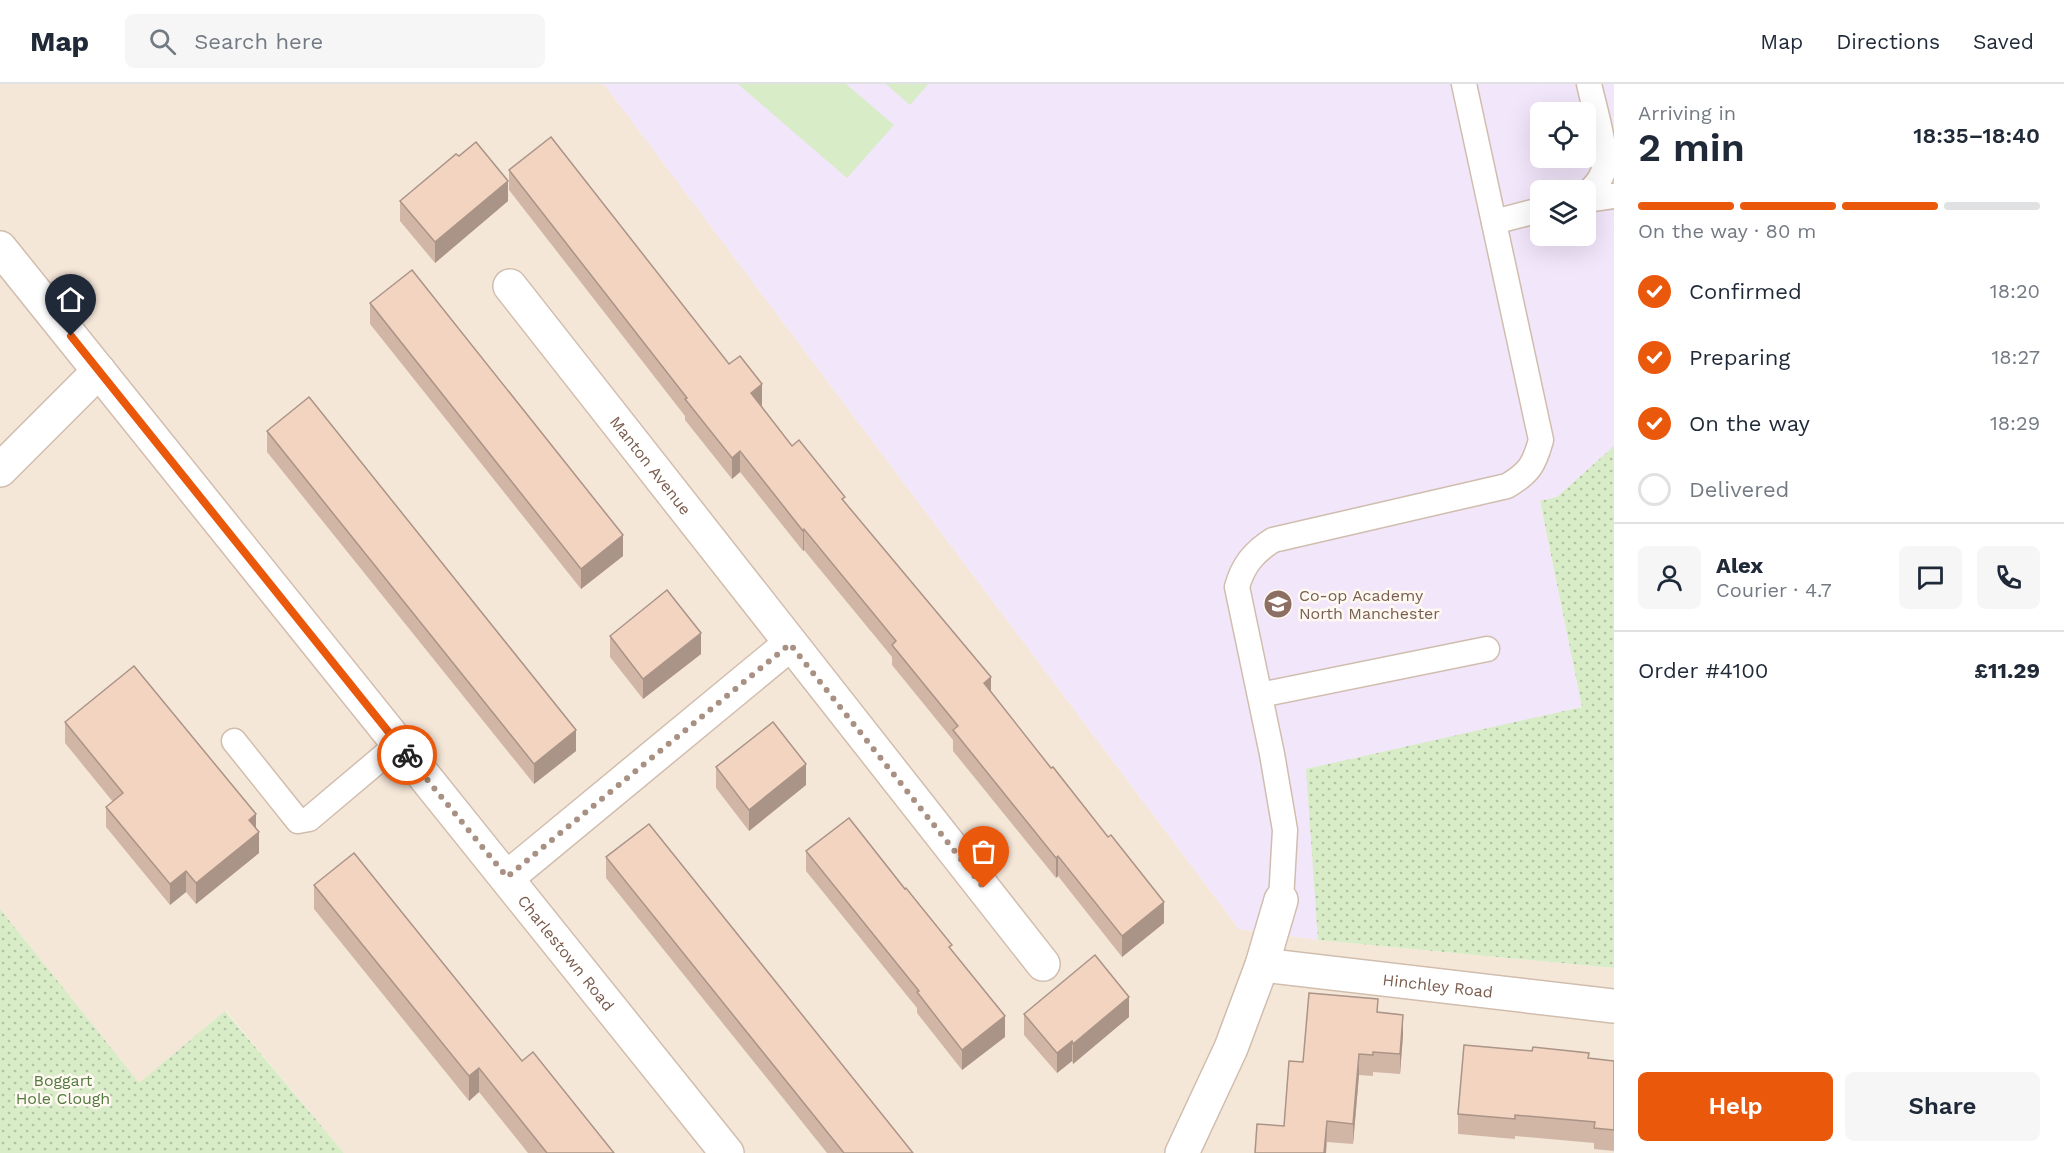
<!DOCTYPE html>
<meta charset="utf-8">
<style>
:root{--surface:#fff;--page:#f6f6f7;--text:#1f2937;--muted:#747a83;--line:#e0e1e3;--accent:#ea580c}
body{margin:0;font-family:"Work Sans",sans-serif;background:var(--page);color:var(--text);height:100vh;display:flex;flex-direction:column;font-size:22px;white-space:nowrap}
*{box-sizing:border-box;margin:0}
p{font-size:20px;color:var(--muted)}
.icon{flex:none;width:33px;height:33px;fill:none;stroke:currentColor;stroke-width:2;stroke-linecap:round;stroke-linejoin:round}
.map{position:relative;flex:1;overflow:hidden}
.side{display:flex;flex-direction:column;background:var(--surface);width:450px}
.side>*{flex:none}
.buttons{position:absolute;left:1530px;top:18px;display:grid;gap:12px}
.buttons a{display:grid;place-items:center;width:66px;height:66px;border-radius:9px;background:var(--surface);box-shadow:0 6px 24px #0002;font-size:30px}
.pin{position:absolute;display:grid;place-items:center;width:51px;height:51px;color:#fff;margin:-62px -26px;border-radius:50% 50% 50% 0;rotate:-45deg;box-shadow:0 0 6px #0007}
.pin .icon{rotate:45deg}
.courier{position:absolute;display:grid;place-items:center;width:60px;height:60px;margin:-30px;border:4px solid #ea580c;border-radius:50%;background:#fff;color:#222;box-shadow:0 2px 8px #0007}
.head em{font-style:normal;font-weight:600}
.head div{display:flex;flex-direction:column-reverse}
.head{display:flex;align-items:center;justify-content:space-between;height:102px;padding:0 24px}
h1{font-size:39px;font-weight:600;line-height:45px}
.bar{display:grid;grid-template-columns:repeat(4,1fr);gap:9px 6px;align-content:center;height:72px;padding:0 24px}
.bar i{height:8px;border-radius:4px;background:var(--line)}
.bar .active{background:var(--accent)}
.bar p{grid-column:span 4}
.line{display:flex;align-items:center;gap:15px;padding:0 24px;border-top:2px solid var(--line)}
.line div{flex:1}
.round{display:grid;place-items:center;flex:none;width:63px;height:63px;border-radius:9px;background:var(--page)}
ol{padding:0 24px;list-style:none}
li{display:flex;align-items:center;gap:18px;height:66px}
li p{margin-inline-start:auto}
li .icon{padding:6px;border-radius:50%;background:var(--accent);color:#fff;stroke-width:4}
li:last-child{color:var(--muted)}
li i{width:33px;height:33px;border:3px solid var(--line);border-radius:50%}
.action{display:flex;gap:12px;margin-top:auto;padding:12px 24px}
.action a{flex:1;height:69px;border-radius:9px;background:var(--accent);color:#fff;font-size:24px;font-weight:600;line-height:69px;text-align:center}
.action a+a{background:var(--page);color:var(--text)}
header{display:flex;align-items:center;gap:36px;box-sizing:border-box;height:84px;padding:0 30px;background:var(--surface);border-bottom:2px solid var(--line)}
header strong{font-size:28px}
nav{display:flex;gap:33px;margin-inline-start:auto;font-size:21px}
.search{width:420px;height:54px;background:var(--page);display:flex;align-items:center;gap:15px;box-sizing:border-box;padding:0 21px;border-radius:9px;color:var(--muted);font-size:22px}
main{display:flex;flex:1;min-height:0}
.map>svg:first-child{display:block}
.residential{fill:#f5e7d8}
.education{fill:#f2e6fa;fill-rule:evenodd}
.park{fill:url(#park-dots)}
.garden{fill:#d7ecc7}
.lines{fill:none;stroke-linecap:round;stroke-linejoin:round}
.service-casing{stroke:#d1bdae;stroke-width:27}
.minor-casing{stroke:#d1bdae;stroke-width:36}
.tertiary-casing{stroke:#d1bdae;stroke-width:36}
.service{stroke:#fff;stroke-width:24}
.minor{stroke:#fff;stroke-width:33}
.tertiary{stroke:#fff;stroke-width:33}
.wall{fill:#d1b6a6}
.shaded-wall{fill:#aa9487}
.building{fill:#f3d4c1;stroke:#aa9487;stroke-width:1.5}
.done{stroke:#a89183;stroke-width:6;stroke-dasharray:0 10.8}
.route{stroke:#ea580c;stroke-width:8}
.labels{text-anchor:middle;stroke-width:5;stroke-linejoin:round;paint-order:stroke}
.street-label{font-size:16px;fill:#7a5b4c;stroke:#fff9f1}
.education-label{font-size:16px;fill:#785e54;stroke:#fff9f1;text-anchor:start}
.park-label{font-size:16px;fill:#527a41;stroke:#fff9f1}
</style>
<header>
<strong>Map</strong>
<div class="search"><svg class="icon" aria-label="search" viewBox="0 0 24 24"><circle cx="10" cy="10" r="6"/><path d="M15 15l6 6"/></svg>Search here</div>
<nav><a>Map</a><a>Directions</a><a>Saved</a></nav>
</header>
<main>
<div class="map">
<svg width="1614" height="1069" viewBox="0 0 1614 1069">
<defs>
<pattern id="park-dots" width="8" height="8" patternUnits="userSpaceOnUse" patternTransform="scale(1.5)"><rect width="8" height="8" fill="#d7ecc7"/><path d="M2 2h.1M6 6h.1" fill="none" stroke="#b3c2a4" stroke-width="1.8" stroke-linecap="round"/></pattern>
</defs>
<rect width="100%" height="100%" fill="#fdf5ea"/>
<!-- residential -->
<polygon class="residential" points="0,0 604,0 1239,845 1318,856 1614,884 1614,1069 344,1069 226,927 139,1000 0,825"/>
<!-- education -->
<path class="education" d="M604,0H1614V362L1557,413L1540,418L1582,623L1307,685L1318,856L1239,845ZM1540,28H1586V74H1540ZM1540,106H1586V152H1540Z"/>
<!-- park -->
<g class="park">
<polygon points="1614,362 1614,884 1318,856 1306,685 1582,623 1540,417 1557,413"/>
<polygon points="0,825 139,999 225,927 344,1069 0,1069"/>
</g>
<!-- garden -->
<g class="garden">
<polygon points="738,0 846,0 894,41 847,94"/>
<polygon points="886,0 928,0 910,21"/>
</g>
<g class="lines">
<!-- service casing -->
<g class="service-casing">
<g id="service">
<path d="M1586,110C1592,105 1600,97 1603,88C1608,66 1594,23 1589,0"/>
<polyline points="1586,116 1614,112"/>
<polyline points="1494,138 1540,126"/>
<polyline points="1260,611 1487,565"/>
<polyline points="234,657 298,737 309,735 398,660"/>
<path d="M1281,816L1285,746L1272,670L1237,503C1243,481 1254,468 1273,456L1507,402C1529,389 1534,381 1541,356L1464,0"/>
</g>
</g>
<!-- minor casing -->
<g class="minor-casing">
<g id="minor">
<path id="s1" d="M510,202L1043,880"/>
<polyline points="0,386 99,287"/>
<polyline points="508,793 790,560"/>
<path id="s2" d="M1262,881L1614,922"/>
<polyline points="1182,1069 1231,964 1262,881 1281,816"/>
</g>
</g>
<!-- tertiary casing -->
<g class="tertiary-casing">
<g id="tertiary">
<path id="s3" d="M0,164L727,1069"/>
</g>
</g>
<!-- service -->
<use href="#service" class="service"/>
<!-- minor -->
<use href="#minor" class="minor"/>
<!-- tertiary -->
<use href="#tertiary" class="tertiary"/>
</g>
<!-- wall -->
<g class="wall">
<polygon points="509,86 729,280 762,321 761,322 792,362 845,418 991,608 1164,839 1122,873 1058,792 1056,794 953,667 953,656 892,581 892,573 804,466 803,467 740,388 732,395 685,336 685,332 509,106"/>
<polygon points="400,117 508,117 435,179 400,137"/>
<polygon points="370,219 623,472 581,505 370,240"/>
<polygon points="267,347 576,667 534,700 267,368"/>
<polygon points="610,552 701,570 643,615 610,573"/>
<polygon points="65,638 256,745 259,769 196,820 186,808 170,821 106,743 106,723 113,718 65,659"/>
<polygon points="716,683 806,701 749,747 716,704"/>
<polygon points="806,767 952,866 1005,953 962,986 917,929 917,924 806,787"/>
<polygon points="606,773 913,1069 827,1069 606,794"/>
<polygon points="314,801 522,977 614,1069 528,1069 479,1008 469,1017 314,825"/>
<polygon points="1378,928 1403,951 1400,990 1373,988 1373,992 1359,991 1353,1060 1327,1058 1326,1069 1255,1069 1284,1042"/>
<polygon points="1024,930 1129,933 1073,980 1072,977 1057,989 1024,951"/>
<polygon points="1589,974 1614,977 1614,1067 1594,1065 1594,1059 1515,1052 1515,1055 1458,1050 1458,1030"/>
</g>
<!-- shaded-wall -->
<g class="shaded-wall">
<polygon points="508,97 508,117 435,179 435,158"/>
<polygon points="762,300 762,321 751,330 751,309"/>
<polygon points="740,367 740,388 732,395 732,374"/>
<polygon points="804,445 804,466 803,467 803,447"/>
<polygon points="623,451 623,472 581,505 581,485"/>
<polygon points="701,549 701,570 643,615 643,595"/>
<polygon points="991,593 991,613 984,599"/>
<polygon points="576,646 576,667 534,700 534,680"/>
<polygon points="806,680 806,701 749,747 749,726"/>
<polygon points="256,730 256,750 249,736"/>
<polygon points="259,748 259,769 196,820 196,799"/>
<polygon points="1058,772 1058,792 1056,794 1056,774"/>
<polygon points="186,787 186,808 170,821 170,800"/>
<polygon points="1164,818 1164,839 1122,873 1122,852"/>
<polygon points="1129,913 1129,933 1073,980 1073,960"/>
<polygon points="1403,931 1403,951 1400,990 1400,970"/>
<polygon points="1005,932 1005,953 962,986 962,966"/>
<polygon points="1072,957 1072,977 1057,989 1057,969"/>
<polygon points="1359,970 1359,991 1353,1060 1353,1040"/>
<polygon points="479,984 479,1008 469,1017 469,992"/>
<polygon points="1327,1037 1326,1069 1324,1069"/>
</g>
<!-- building -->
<g class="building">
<polygon points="551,53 729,280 740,272 762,300 751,309 792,362 799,356 845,413 842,415 991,593 984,599 1051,684 1053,683 1108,753 1111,751 1164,818 1122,852 1058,772 1056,774 953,646 958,642 892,561 896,557 804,445 803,447 740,367 732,374 685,315 687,314 509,86"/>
<polygon points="476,58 508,97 435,158 400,117 456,70 459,72"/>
<polygon points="412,186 623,451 581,485 370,219"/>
<polygon points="309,313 576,646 534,680 267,347"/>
<polygon points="667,506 701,549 643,595 610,552"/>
<polygon points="134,582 256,730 249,736 259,748 196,799 186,787 170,800 106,723 123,709 65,638"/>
<polygon points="773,638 806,680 749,726 716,683"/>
<polygon points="849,734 905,805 906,804 952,861 949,863 1005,932 962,966 917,908 919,907 806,767"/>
<polygon points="649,740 913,1069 844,1069 606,773"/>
<polygon points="354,769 522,977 533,968 614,1069 547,1069 479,984 469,992 314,801"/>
<polygon points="1095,871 1129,913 1073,960 1072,957 1057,969 1024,930"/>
<polygon points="1309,909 1378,915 1377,928 1403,931 1400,970 1373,968 1373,971 1359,970 1353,1040 1327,1037 1324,1069 1255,1069 1257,1040 1284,1042 1289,977 1303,978"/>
<polygon points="1464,961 1532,967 1533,963 1589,969 1588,974 1614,977 1614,1046 1594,1044 1595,1038 1515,1031 1515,1035 1458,1030"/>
</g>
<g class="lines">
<!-- done -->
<polyline class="done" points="407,671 507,793 790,560 984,804"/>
<!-- route -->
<polyline class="route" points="71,252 407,671"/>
</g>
<!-- icons -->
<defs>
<g id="school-disc" transform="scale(1.5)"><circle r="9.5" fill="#8d6e63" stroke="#fff9f1"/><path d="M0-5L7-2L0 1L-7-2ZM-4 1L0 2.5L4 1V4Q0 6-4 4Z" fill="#fff"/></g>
</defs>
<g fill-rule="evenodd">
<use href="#school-disc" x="1278" y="520"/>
</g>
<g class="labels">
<!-- street labels -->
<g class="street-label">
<text dy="6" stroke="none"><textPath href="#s1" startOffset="228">Manton Avenue</textPath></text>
<text dy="6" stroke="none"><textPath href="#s3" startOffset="904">Charlestown Road</textPath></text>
<text dy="6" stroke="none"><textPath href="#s2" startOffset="177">Hinchley Road</textPath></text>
</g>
<!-- education labels -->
<g class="education-label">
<text x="1299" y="517">Co-op Academy<tspan x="1299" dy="18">North Manchester</tspan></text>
</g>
<!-- park labels -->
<g class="park-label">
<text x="63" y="1002">Boggart<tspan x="63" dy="18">Hole Clough</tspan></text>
</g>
</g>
</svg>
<div class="buttons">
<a><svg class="icon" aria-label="locate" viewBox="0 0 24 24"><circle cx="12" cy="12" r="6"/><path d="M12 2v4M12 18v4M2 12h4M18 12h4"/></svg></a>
<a><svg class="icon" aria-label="layers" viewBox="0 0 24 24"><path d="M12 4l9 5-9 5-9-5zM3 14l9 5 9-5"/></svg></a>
</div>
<div class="pin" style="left:984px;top:804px;background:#ea580c"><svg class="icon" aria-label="bag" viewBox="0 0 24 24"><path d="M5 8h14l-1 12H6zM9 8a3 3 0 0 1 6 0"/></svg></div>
<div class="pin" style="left:71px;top:252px;background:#1f2937"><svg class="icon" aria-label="home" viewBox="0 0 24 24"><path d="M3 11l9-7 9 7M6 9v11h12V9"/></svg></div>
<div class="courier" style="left:407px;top:671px"><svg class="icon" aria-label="bike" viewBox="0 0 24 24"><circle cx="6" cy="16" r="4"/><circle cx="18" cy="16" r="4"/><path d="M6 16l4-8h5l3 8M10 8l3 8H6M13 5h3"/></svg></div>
</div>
<section class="side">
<div class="head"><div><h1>2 min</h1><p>Arriving in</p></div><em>18:35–18:40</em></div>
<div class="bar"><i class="active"></i><i class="active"></i><i class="active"></i><i></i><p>On the way · 80 m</p></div>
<ol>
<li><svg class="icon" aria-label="check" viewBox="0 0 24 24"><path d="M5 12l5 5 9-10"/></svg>Confirmed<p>18:20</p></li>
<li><svg class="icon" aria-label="check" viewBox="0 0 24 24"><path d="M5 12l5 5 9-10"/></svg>Preparing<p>18:27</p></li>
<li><svg class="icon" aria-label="check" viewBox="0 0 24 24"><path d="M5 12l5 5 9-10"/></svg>On the way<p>18:29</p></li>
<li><i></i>Delivered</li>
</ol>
<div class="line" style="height:108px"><a class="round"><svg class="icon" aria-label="person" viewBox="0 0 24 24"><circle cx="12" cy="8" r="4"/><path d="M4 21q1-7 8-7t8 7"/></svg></a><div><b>Alex</b><p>Courier · 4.7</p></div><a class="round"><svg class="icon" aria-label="chat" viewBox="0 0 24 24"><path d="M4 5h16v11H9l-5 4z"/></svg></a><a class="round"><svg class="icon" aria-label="phone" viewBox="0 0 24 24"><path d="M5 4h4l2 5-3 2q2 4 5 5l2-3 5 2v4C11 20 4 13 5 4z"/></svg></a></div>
<div class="line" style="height:78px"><div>Order #4100</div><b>£11.29</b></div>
<div class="action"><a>Help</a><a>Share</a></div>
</section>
</main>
